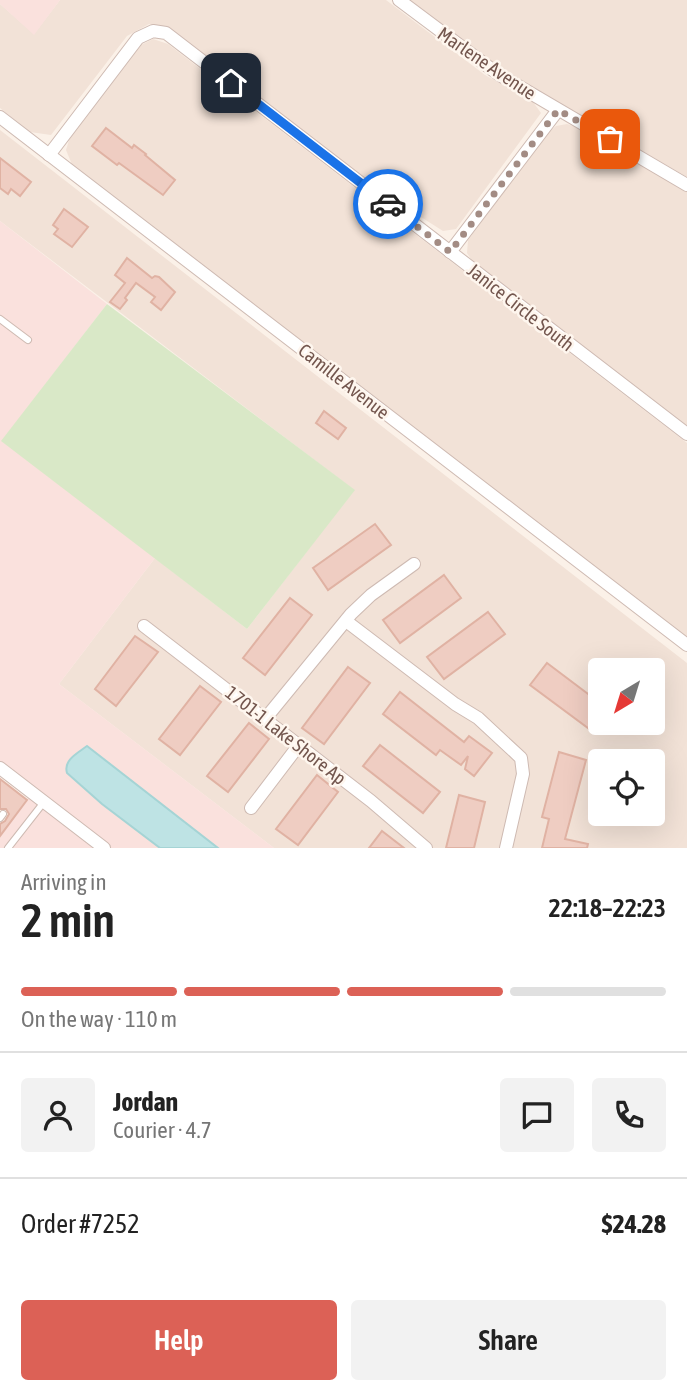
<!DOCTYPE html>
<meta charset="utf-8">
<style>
:root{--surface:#fff;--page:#f2f2f2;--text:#222;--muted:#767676;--line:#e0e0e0;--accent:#dc6156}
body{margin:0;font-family:"Asap Condensed",sans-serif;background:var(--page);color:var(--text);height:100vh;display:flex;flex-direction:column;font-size:26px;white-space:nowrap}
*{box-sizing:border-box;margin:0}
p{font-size:23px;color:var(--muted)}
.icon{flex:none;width:38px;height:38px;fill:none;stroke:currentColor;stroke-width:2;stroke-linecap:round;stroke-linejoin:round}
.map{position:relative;height:848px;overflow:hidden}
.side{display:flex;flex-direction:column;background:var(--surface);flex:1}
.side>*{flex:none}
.needle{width:46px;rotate:218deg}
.controls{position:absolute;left:588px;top:658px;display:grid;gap:14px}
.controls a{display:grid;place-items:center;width:77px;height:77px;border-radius:7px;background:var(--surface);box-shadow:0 7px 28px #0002;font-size:35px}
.pin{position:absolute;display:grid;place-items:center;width:60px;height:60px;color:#fff;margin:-30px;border-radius:14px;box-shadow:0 4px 10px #0006}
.courier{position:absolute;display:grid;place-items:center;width:70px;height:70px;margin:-35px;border:5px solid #1a73e8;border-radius:50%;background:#fff;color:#222;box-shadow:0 2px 9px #0007}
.headline em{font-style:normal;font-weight:600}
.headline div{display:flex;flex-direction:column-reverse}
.headline{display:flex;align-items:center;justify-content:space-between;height:119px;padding:0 21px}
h1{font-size:46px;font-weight:600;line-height:52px}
.bar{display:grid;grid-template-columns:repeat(4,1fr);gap:10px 7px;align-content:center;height:84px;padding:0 21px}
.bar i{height:9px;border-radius:5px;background:var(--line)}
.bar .active{background:var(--accent)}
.bar p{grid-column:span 4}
.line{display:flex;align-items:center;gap:18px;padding:0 21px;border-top:2px solid var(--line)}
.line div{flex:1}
.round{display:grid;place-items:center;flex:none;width:74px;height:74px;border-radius:7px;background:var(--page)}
.button{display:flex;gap:14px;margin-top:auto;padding:14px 21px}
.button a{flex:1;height:80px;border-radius:7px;background:var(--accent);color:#fff;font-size:28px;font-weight:600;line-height:80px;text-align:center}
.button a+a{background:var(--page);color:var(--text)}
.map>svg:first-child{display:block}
.residential{fill:#f2e2d7;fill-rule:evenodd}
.commercial{fill:#fae1dd}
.green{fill:#d9e8c7}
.water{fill:#bee3e4;stroke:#a5d4d5;stroke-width:2}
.building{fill:#efcdc2;stroke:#e0b2a3;stroke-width:2}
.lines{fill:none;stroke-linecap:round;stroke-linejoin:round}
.service-casing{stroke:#cebab2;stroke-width:8}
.minor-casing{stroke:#cebab2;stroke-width:14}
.service{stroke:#fff;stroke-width:6}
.minor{stroke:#fff;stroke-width:12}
.done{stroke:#a38c84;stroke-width:7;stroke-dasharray:0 12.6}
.route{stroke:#1a73e8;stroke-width:9}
.labels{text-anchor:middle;stroke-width:5;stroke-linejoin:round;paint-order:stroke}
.street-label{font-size:19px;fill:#73564e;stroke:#fef6ee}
</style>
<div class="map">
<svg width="687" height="848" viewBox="0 0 687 848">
<rect width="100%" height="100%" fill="#fbf1e8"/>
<!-- residential -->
<g class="residential">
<polygon points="60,0 386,0 485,75 533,102 541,113 456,229 443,231 391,198 169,28 149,24 127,36 51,135 30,132 0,108 0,4 34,34"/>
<polygon points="409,0 687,0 687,177 519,81 475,51"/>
<polygon points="153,39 168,44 687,443 687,638 73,167 66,150 70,137 141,45"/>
<polygon points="567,124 577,127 687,192 687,427 475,265 467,253 468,240 548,133 556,126"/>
<path d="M0,130L687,663V848H274L59,684L155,558L247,629L354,490L0,221ZM600,670H653V723H600ZM600,761H653V814H600Z"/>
</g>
<!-- commercial -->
<g class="commercial">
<polygon points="0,0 60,0 34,35 0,4"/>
<polygon points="0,221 107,304 2,441 155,558 59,684 274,848 0,848 0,836 28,798 0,776"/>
</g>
<!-- green -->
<polygon class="green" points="107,304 355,490 247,629 1,441"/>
<!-- water -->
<path class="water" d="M87,746L218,848H160L102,804L67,773C63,760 78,753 87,746Z"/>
<!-- building -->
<g class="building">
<polygon points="106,128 132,148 134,145 146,154 145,155 175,180 163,195 119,163 117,165 92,146"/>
<polygon points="0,158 31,182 20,196 11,189 8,194 0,188"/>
<polygon points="64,209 88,227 72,247 54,234 58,229 53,225"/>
<polygon points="127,258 152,278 155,276 159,277 175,292 161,310 151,302 155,297 136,283 125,298 127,300 120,309 110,302 125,283 115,275"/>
<polygon points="324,411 346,428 338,439 316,423"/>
<polygon points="375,524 391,545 328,590 313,568"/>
<polygon points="444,575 461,598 400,643 383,620"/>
<polygon points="290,598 312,615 265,675 243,658"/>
<polygon points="488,612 505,634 444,679 427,657"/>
<polygon points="135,636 158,652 116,706 95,689"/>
<polygon points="547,663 600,703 600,719 592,731 530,685"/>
<polygon points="348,667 370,683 324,744 302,728"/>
<polygon points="200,686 221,702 180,755 159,739"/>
<polygon points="400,692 464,742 469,736 492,753 474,776 465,769 468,756 461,765 440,750 436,755 383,714"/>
<polygon points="249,723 269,739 228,792 207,776"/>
<polygon points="380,745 440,792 423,813 363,766"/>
<polygon points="559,752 586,760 565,839 588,844 587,848 542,848 549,819 542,817"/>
<polygon points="317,775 338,792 298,845 276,829"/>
<polygon points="0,779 27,800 0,836 0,824 5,821 9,814 6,809 0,809"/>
<polygon points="459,795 485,802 474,848 446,848"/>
<polygon points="382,831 404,848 369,848"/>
</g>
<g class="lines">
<!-- service casing -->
<g class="service-casing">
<g id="service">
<polyline points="0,319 28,340"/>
<polyline points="0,818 3,814"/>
<polyline points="8,848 44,802"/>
</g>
</g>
<!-- minor casing -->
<g class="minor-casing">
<g id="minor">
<polyline points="399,0 498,74 687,185"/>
<polyline points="0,117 687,645"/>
<polyline points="49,155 138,38 153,31 166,33 687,434"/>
<polyline points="450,252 558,110"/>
<polyline points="346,621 455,704 478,718 521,758 523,774 506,848"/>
<polyline points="144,626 371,801 426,848"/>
<polyline points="265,719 351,614 371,595 414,564"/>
<polyline points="0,768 104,848"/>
<polyline points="251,808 299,745"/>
</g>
</g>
<!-- service -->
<use href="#service" class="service"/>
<!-- minor -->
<use href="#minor" class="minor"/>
</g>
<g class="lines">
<!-- done -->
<polyline class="done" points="388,204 450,252 558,110 610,139"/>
<!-- route -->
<polyline class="route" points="231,83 388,204"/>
</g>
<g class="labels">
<!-- street labels -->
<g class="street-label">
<text transform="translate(487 63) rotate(34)" y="7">Marlene Avenue</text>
<text transform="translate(521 307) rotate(38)" y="7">Janice Circle South</text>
<text transform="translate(344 381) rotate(38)" y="7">Camille Avenue</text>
<text transform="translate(286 735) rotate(38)" y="7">1701-1 Lake Shore Ap</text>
</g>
</g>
</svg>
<div class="controls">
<a><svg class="needle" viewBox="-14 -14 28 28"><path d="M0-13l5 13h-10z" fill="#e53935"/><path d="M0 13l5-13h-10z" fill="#767676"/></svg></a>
<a><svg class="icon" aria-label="locate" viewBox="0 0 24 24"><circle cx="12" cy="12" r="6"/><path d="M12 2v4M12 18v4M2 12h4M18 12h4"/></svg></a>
</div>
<div class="pin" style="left:610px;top:139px;background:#ea580c"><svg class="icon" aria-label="bag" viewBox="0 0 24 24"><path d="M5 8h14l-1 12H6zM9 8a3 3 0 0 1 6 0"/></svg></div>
<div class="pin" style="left:231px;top:83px;background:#1f2937"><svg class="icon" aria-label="home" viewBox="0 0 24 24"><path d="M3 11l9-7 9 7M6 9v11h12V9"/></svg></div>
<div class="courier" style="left:388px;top:204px"><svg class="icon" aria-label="car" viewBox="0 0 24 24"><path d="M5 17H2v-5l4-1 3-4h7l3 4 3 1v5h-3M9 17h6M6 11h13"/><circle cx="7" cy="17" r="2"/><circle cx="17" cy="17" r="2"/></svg></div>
</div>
<section class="side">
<div class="headline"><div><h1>2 min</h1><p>Arriving in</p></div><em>22:18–22:23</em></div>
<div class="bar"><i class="active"></i><i class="active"></i><i class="active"></i><i></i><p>On the way · 110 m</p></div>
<div class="line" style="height:126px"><a class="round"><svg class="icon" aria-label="person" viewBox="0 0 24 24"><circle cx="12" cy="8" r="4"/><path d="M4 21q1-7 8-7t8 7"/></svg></a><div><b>Jordan</b><p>Courier · 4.7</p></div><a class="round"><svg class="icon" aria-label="chat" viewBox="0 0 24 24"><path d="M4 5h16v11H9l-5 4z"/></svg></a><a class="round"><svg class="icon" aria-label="phone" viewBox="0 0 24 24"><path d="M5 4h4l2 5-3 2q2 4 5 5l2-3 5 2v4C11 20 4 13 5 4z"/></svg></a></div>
<div class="line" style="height:91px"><div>Order #7252</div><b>$24.28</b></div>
<div class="button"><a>Help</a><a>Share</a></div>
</section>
